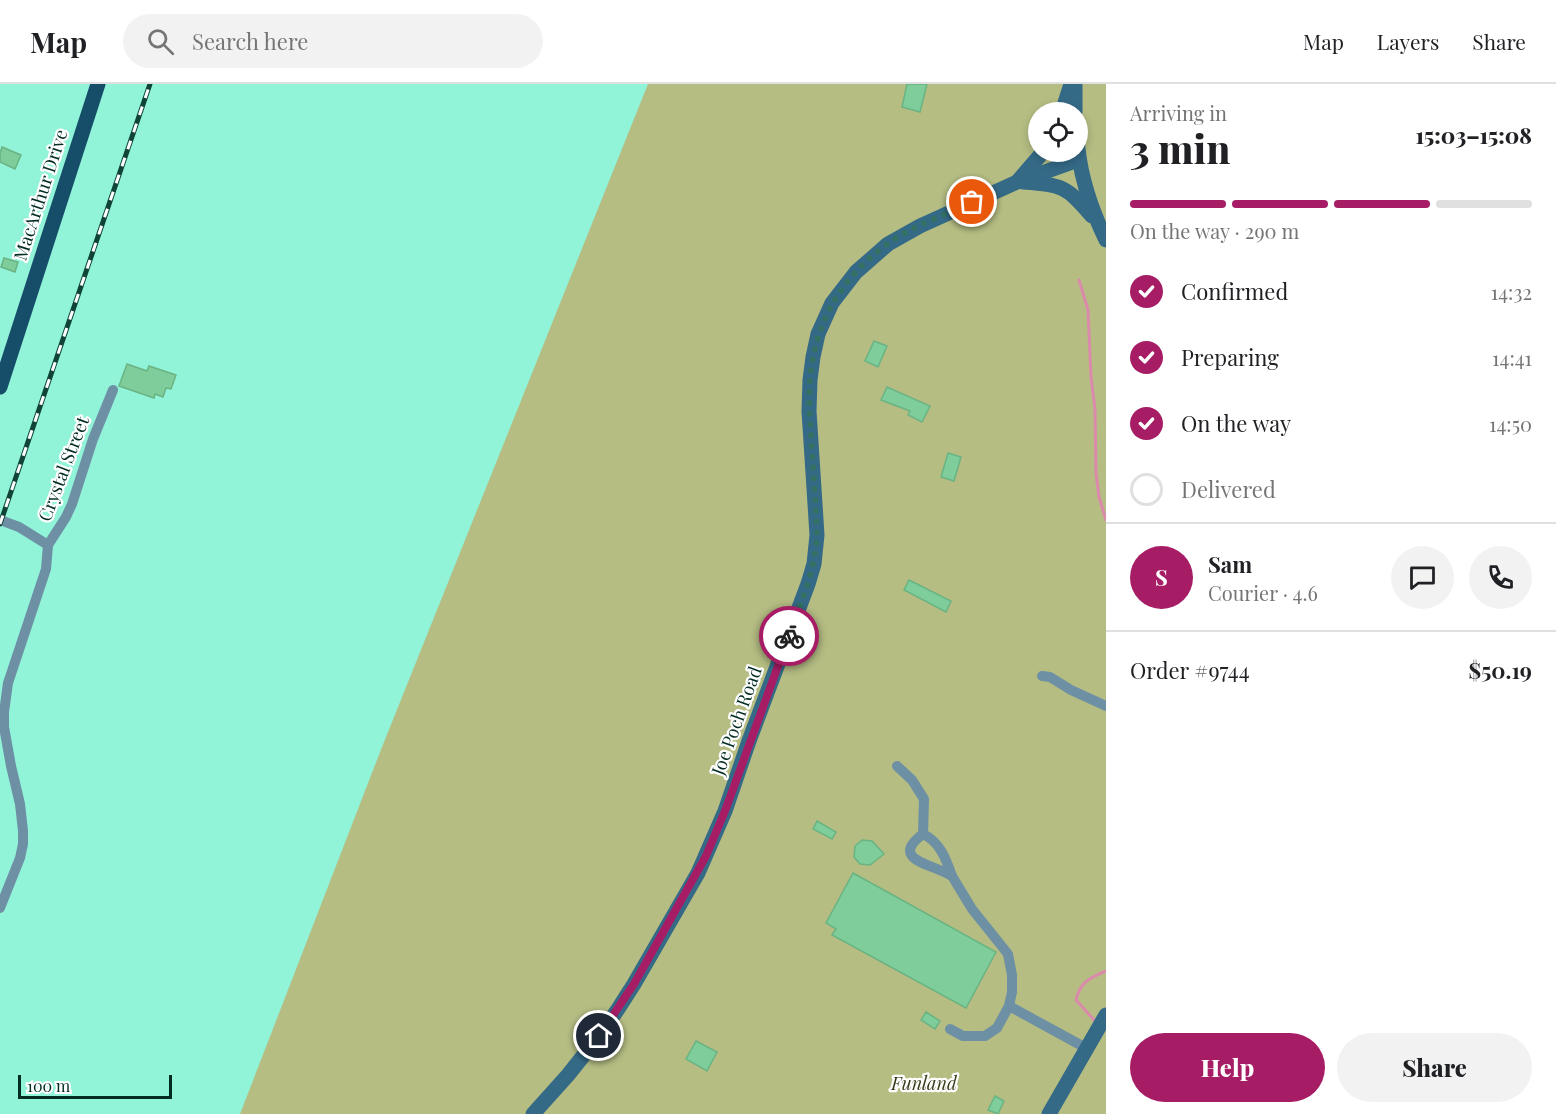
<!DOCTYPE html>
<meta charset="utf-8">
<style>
:root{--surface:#fff;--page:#f2f2f2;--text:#202124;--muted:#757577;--line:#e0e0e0;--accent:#a61d66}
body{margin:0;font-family:"Playfair Display",serif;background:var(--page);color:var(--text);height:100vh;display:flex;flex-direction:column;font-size:22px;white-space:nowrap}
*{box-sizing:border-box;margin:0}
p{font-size:20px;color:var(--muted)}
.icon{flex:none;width:33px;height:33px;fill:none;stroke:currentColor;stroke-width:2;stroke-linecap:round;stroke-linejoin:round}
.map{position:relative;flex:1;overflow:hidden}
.sheet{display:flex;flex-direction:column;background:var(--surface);width:450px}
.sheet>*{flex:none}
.tools{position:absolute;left:1028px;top:18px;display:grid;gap:12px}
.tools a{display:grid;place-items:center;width:60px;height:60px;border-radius:50%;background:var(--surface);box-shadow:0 3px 9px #0003;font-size:30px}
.scale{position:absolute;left:18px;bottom:15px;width:154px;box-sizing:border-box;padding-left:6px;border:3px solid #002c22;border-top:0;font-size:16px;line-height:21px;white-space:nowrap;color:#002c22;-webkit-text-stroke:4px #fefefe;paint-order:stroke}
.pin{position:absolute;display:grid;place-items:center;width:51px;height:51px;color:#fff;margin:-26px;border:3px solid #fff;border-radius:50%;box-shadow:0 2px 6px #0007}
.courier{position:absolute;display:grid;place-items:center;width:60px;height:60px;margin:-30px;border:4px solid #a61d66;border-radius:50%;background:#fff;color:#222;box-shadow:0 2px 8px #0007}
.summary em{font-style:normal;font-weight:800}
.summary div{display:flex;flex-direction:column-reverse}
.summary{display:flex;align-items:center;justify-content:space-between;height:102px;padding:0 24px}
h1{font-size:39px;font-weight:800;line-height:45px}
.bar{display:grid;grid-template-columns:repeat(4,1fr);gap:9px 6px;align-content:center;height:72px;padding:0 24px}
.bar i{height:8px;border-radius:4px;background:var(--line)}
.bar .current{background:var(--accent)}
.bar p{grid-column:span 4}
.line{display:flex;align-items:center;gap:15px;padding:0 24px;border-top:2px solid var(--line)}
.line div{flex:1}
.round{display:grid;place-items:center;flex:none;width:63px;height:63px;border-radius:32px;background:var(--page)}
ol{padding:0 24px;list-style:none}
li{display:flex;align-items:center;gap:18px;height:66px}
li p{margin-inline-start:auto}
li .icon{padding:6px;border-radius:50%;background:var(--accent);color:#fff;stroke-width:4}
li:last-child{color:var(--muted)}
li i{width:33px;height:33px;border:3px solid var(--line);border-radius:50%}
.primary-button{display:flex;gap:12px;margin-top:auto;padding:12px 24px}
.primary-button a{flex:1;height:69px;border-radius:36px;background:var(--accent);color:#fff;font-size:24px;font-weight:800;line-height:69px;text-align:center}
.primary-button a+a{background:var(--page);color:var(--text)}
header{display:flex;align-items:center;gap:36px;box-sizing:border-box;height:84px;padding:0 30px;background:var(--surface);border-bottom:2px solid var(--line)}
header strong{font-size:28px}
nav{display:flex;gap:33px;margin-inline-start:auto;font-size:21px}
.search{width:420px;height:54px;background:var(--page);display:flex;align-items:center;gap:15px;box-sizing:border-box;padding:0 21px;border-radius:33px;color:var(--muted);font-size:22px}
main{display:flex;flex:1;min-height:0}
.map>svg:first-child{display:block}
.green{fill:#b5bd83;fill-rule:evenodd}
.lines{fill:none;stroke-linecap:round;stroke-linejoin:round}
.stream{stroke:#db8aab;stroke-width:3}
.building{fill:#7fcd9a;stroke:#6ab383;stroke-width:1.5}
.street{stroke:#6e90a4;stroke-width:10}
.secondary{stroke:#356a87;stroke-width:15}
.primary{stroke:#164e6a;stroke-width:15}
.rail-casing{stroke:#114438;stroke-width:5}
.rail{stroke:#fefefe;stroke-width:3;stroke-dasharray:9;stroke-linecap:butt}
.done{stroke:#337262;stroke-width:6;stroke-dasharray:0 10.8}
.route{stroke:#a61d66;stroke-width:8}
.labels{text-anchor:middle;stroke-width:4.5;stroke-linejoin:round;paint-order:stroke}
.street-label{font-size:18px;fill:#002c22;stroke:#fefefe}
.park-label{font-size:18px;font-style:italic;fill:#383b18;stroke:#fefefe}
</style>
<header>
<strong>Map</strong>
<div class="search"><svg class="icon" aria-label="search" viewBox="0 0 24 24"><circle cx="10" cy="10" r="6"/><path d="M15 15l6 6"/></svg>Search here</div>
<nav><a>Map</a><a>Layers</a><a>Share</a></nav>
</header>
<main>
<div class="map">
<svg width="1106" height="1030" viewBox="0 0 1106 1030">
<rect width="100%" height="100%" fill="#91f3d8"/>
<!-- green -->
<path class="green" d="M648,0H1106V1030H240L382,663ZM1038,28H1077V68H1038Z"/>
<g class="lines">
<!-- stream -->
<g class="stream">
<polyline points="1079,196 1088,226 1091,293 1095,325 1096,389 1099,413 1106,436"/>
<path d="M1095,937L1076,916C1080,898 1090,894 1106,887"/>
</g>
</g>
<!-- building -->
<g class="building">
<polygon points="907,0 927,0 920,28 902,23"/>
<polygon points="2,63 21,71 15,85 0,78 0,69"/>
<polygon points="4,174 18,178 15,188 1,183"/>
<polygon points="874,257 887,262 878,283 865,277"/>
<polygon points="127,280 147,287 149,282 176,291 171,305 166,304 163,313 155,310 154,314 119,302"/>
<polygon points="887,303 930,322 922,338 908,331 910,327 881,316"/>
<polygon points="948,369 961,373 954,397 941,393"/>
<polygon points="909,496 951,517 946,528 904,506"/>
<polygon points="817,737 836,748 832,755 813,745"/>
<polygon points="862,756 872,757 884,770 870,781 860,780 854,773 855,762"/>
<polygon points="853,789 996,868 966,924 832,851 836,845 826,839"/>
<polygon points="926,928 940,937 935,945 921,936"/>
<polygon points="696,957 717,968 707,987 686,975"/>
<polygon points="995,1012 1004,1017 998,1030 988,1026"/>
</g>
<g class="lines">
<!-- street -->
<g class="street">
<polyline points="0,436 19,443 48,461"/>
<polyline points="1042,592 1050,593 1071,606 1106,622"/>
<path d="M897,682L912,696L924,715L923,750C888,776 933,780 952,792C946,775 940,758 923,750"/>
<polyline points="0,824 20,774 23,760 23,747 20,720 11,682 4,643 4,628 8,599 46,485 48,461 66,433 72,420 93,355 113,306"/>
<polyline points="1009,922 1086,964"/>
<polyline points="950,945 963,952 985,952 997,944 1009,922 1012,908 1012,891 1008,870 972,825 952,792"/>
</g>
<!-- secondary -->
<g class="secondary">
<polyline points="1075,2 1075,28"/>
<polyline points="1062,28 1071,0"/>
<path d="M1077,53C1079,89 1090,123 1106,156"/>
<polyline points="1018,97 1043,68"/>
<path d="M1023,98C1063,101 1066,102 1092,132"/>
<polyline points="533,1030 568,991 599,952 618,925 634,900 698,789 725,727 749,657 808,500 814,480 817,451 809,327 810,296 813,273 818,250 832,219 856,188 888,160 920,142 1017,98 1078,76"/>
<polyline points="1049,1030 1106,931"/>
</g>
<!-- primary -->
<polyline class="primary" points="0,303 98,0"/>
<!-- rail casing -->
<g class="rail-casing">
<polyline id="rail" points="0,440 150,0"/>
</g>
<!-- rail -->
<use href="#rail" class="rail"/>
</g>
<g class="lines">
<!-- done -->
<path class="done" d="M789,552C801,519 815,487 817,451C816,424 814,396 812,369C811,345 808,320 810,296C815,239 840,195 886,161C910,143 945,131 972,118"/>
<!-- route -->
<polyline class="route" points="599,952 634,900 706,772 725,727 789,552"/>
</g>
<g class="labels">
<!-- street labels -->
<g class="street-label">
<text transform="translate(41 111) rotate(-72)" y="6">MacArthur Drive</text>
<text transform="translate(64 385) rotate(-69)" y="6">Crystal Street</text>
<text transform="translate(737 637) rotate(-70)" y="6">Joe Poch Road</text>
</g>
<!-- park labels -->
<g class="park-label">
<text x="924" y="1006">Funland</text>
</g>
</g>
</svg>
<div class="tools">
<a><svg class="icon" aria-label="locate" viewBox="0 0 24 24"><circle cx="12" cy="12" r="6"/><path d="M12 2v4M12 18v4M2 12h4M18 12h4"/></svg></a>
</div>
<div class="scale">100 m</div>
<div class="pin" style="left:972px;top:118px;background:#ea580c"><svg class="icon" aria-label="bag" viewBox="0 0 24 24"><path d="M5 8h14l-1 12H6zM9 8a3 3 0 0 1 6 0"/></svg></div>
<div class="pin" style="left:599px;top:952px;background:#1f2937"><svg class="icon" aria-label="home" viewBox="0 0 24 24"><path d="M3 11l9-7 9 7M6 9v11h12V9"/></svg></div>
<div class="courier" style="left:789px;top:552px"><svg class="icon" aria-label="bike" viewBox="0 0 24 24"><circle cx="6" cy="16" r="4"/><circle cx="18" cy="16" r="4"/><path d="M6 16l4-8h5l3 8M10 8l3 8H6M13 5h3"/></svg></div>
</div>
<section class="sheet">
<div class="summary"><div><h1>3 min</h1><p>Arriving in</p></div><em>15:03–15:08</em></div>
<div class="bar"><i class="current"></i><i class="current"></i><i class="current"></i><i></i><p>On the way · 290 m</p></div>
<ol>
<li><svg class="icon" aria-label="check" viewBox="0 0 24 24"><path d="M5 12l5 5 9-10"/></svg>Confirmed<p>14:32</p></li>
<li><svg class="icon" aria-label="check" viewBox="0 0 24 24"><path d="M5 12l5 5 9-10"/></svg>Preparing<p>14:41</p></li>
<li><svg class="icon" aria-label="check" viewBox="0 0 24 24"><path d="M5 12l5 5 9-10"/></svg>On the way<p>14:50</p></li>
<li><i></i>Delivered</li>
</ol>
<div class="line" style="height:108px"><b class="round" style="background:var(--accent);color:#fff">S</b><div><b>Sam</b><p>Courier · 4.6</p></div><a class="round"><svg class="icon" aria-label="chat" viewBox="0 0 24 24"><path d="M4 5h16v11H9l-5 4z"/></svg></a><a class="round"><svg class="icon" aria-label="phone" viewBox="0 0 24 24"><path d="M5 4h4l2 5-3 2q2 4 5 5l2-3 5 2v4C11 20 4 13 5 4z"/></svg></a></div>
<div class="line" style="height:78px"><div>Order #9744</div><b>$50.19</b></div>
<div class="primary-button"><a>Help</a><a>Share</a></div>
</section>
</main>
